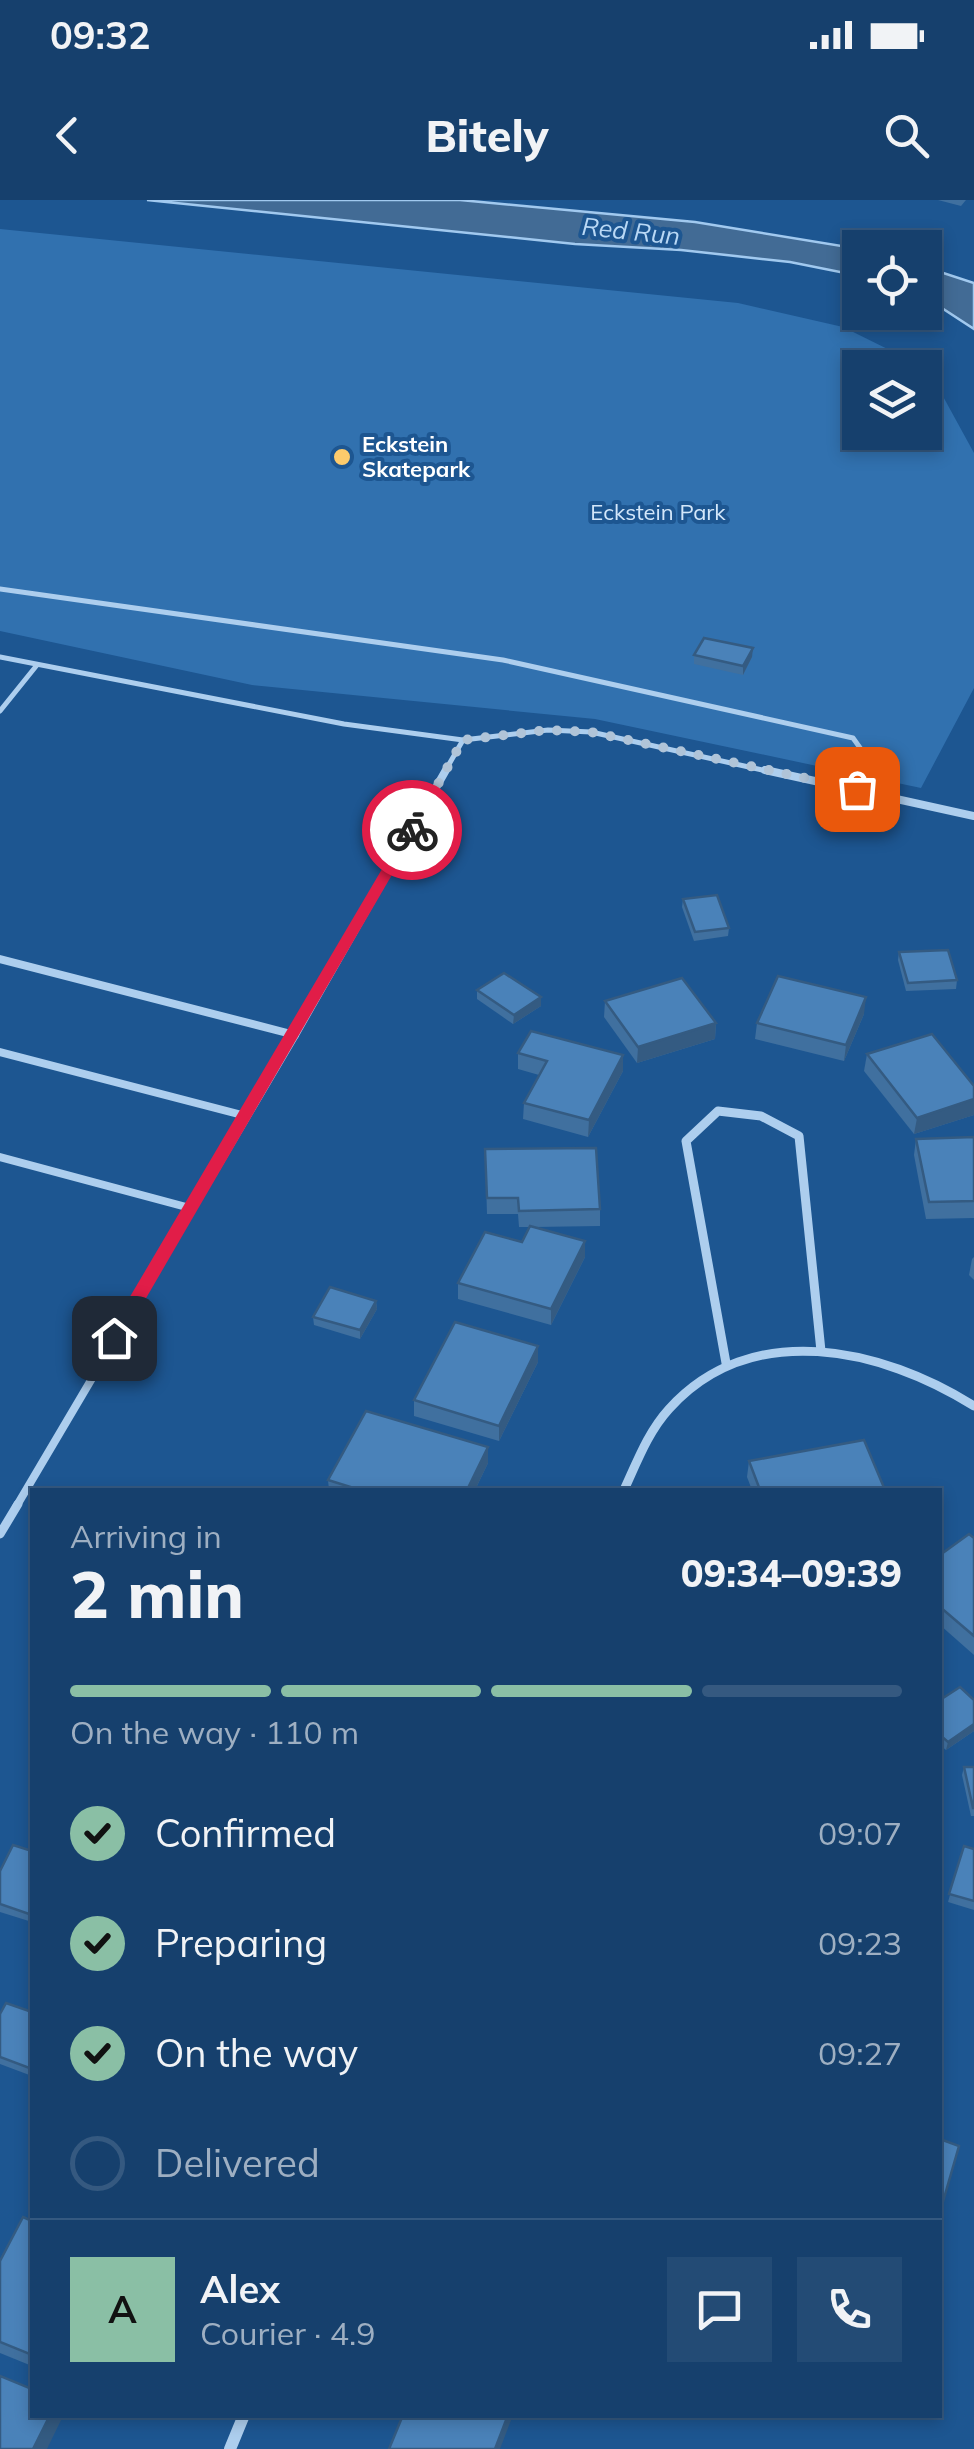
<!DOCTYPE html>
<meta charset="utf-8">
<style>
:root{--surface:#16406d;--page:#234b75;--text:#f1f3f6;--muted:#9eafc2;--line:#355980;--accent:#8abfa5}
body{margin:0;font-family:Mulish,sans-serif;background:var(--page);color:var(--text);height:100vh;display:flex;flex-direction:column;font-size:38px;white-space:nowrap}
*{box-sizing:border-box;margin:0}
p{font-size:32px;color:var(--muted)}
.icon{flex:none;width:55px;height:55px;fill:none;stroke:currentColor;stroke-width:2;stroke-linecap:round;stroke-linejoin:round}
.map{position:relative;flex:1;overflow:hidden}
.panel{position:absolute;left:30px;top:1288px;width:912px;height:930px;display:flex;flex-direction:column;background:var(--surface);border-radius:0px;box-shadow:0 5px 15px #0003,0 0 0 2px var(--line)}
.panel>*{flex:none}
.fabs{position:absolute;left:842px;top:30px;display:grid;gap:20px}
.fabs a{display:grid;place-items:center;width:100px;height:100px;border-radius:0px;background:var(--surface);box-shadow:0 5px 15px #0003,0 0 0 2px var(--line);font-size:50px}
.pin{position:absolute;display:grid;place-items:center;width:85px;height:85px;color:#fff;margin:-42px;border-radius:20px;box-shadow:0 5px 15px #0006}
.courier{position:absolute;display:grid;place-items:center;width:100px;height:100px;margin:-50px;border:8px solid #e11d48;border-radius:50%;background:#fff;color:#222;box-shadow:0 2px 12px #0007}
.summary em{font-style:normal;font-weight:800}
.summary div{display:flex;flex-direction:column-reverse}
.summary{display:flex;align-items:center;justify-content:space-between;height:170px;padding:0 40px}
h1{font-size:65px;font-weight:800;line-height:75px}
.bar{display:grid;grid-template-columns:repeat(4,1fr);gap:15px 10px;align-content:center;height:120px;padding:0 40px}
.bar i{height:12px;border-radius:8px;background:var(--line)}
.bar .on{background:var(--accent)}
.bar p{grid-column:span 4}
.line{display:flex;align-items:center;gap:25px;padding:0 40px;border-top:2px solid var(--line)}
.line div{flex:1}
.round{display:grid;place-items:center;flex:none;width:105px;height:105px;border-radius:0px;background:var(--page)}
ol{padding:0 40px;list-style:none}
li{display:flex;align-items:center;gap:30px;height:110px}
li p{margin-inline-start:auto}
li .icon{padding:10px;border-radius:50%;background:var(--accent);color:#111;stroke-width:4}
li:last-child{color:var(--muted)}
li i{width:55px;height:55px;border:5px solid var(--line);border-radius:50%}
.status{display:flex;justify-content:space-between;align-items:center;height:70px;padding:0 50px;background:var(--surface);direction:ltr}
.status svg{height:28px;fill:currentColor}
header{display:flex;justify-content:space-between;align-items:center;height:130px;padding:0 40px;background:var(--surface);font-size:45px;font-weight:800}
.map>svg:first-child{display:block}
.green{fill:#3171af;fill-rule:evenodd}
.water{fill:#426b95;stroke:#a1c9ef;stroke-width:2.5}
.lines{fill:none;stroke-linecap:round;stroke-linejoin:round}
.service-far2{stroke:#adceee;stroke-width:5}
.service-far1{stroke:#adceee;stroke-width:8}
.service{stroke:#adceee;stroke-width:9}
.minor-far1{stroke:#adceee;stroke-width:9}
.minor{stroke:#adceee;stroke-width:12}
.wall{fill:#40709f}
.shaded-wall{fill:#345b82}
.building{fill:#4a82b9;stroke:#345b82;stroke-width:2.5}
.route{fill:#e11d48}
.done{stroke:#b0c4d8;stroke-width:10;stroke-dasharray:0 18}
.poi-dot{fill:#fdcb6c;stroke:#1d5691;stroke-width:4}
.labels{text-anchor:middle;stroke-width:8;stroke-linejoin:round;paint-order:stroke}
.far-poi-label{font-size:22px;font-weight:bold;fill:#fff;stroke:#1d5691;text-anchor:start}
.far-park-label{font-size:22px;fill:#d3e7fa;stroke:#1d5691}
.far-water-label{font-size:25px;font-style:italic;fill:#b9d8f5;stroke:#1d5691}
</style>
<div class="status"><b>09:32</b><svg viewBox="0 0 49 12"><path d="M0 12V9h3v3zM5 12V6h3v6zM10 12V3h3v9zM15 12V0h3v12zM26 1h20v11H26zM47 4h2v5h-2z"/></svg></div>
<header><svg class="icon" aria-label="back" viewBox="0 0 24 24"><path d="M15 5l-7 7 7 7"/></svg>Bitely<svg class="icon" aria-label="search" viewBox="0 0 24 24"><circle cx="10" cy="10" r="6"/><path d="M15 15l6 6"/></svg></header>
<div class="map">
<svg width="974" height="2249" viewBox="0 0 974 2249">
<rect width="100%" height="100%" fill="#1d5691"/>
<!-- green -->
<path class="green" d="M0,29L738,103L843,127L928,169L974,253V488L921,588L595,519L252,485L0,431ZM860,168H925V232H860Z"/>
<!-- water -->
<g class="water">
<polygon points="147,0 460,0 695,22 860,49 860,76 790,62 681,50 575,44"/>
<polygon points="925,67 974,83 974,129 925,97"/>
</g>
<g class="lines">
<!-- service-far2 -->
<g class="service-far2">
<polyline points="0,389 503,460 853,538 878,573"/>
<polyline points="0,457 344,524 463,540"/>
<polyline points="0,511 37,465"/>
<polyline points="444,573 463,540 548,530 591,532 776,573"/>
</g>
<!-- service-far1 -->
<g class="service-far1">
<polyline points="765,570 974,616"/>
<polyline points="876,570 895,597"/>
<polyline points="0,759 295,835"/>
<polyline points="0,852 246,916"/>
<polyline points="0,957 190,1008"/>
<polyline points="16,1307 295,835 446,570"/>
</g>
<!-- service -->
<polyline class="service" points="0,1334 18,1304"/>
<!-- minor-far1 -->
<g class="minor-far1">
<polyline points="726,1163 686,941 718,911 761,916 799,936 821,1151"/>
<path d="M624,1290C637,1262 648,1232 669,1209C751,1118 882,1148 974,1206"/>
</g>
<!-- minor -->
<polyline class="minor" points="230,2249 244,2215"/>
</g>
<!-- wall -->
<g class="wall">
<polygon points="938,0 966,0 961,6"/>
<polygon points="694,455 752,457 743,475 694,464"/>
<polygon points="683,699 729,728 728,736 694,741 682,707"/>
<polygon points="899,752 957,780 956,789 906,791 898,760"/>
<polygon points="477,790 541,806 513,824 477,799"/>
<polygon points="605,801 716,823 715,839 637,863 604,817"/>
<polygon points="864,814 844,861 755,839 757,823"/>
<polygon points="518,853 623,871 588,937 523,919 524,903 539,875 518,869"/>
<polygon points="867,854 974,886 974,915 914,934 864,871"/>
<polygon points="974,937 974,1018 926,1019 914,955 916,939"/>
<polygon points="485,949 600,1009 600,1026 534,1027 585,1041 585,1057 551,1125 458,1099 458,1083 522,1042 529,1027 519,1027 518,1014 487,1014"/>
<polygon points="974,1057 974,1080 969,1075 972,1059"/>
<polygon points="376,1101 377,1109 360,1139 314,1125 313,1117"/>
<polygon points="538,1162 499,1241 414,1216 414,1200"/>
<polygon points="749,1261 885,1290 752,1290 747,1277"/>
<polygon points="488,1263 475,1290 329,1290 328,1280"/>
<polygon points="974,1338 974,1455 940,1425 940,1355"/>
<polygon points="940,1500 974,1500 974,1531 946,1550 940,1545"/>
<polygon points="964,1567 974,1567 974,1616 971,1616 962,1575"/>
<polygon points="964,1646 974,1649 974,1710 948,1702"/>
<polygon points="32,1651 32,1722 0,1712 0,1671"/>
<polygon points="32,1812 32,1876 0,1864 0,1814"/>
<polygon points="32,2021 32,2166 0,2153 0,2061"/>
</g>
<!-- shaded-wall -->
<g class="shaded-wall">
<polygon points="753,448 752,457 743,475 743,466"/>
<polygon points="541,797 541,806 513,824 514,815"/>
<polygon points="866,797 864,814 844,861 846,845"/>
<polygon points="716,823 715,839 637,863 638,847"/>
<polygon points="623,855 623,871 588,937 589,920"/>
<polygon points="974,899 974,915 914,934 917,918"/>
<polygon points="585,1041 585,1057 551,1125 551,1109"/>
<polygon points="376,1101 377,1109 360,1139 360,1130"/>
<polygon points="538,1146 538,1162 499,1241 499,1226"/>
<polygon points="488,1247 488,1263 475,1290 467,1290"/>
<polygon points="974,1524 974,1531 946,1550 948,1542"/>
<polygon points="50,2215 62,2215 63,2216 47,2249 33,2249"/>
<polygon points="508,2215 513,2215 500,2249 495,2249"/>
</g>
<!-- building -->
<g class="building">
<polygon points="704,438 753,448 743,466 694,455"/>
<polygon points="717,695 729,728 695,732 683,699"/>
<polygon points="948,750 957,780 908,783 899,752"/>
<polygon points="504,773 541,797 514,815 477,790"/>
<polygon points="778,776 866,797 846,845 757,823"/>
<polygon points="682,778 716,823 638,847 605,801"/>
<polygon points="531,831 623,855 589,920 524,903 547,861 518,853"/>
<polygon points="932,834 974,886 974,899 917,918 867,854"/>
<polygon points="974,937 974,1001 929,1002 916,939"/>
<polygon points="596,948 600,1009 519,1011 518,998 487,998 485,949"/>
<polygon points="530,1026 585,1041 551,1109 458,1083 485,1032 522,1042"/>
<polygon points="330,1087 376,1101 360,1130 313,1117"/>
<polygon points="455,1122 538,1146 499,1226 414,1200"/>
<polygon points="366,1211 488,1247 467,1290 360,1290 328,1280"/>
<polygon points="864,1240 885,1290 760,1290 749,1261"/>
<polygon points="969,1334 974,1338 974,1436 940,1407 940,1355"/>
<polygon points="960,1487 974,1500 974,1524 948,1542 940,1535 940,1500"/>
<polygon points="964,1567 974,1567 974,1608 973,1608"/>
<polygon points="13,1645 32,1651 32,1715 0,1704 0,1671"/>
<polygon points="964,1646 974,1649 974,1701 949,1694"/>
<polygon points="6,1803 32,1812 32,1869 0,1857 0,1814"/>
<polygon points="940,1939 959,1946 940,2012"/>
<polygon points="23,2017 32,2021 32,2155 0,2142 0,2061"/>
<polygon points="0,2176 32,2189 32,2215 50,2215 33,2249 0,2249"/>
<polygon points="403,2215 508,2215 495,2249 389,2249"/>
</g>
<!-- route -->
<polygon class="route" points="412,626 418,630 120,1143 108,1143 108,1134 405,630"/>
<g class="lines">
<!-- done -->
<polyline class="done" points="412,630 463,540 548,530 591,532 857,589"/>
</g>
<!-- markers -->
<circle class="poi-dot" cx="342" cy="257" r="10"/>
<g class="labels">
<!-- far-poi labels -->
<g class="far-poi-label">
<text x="362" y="252">Eckstein<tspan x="362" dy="25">Skatepark</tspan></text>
</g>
<!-- far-park labels -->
<g class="far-park-label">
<text x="658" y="320">Eckstein Park</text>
</g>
<!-- far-water labels -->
<g class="far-water-label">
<text transform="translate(631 31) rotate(6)" y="9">Red Run</text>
</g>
</g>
</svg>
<div class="fabs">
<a><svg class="icon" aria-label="locate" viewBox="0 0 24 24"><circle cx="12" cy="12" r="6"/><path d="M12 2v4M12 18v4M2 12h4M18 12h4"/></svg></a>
<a><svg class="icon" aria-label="layers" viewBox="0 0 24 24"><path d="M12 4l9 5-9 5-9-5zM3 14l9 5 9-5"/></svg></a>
</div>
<div class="pin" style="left:857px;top:589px;background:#ea580c"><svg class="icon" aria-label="bag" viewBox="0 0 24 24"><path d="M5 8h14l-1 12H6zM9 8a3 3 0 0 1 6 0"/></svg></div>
<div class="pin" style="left:114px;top:1138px;background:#1f2937"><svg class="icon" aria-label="home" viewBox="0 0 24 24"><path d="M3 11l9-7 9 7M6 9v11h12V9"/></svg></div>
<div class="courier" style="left:412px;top:630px"><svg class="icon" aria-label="bike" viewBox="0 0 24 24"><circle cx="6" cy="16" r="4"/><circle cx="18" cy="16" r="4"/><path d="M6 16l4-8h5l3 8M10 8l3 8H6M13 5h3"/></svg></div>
<section class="panel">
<div class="summary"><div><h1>2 min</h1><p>Arriving in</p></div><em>09:34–09:39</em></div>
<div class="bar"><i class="on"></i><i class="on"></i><i class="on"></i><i></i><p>On the way · 110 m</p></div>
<ol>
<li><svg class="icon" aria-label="check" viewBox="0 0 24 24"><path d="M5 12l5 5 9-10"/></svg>Confirmed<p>09:07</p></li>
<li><svg class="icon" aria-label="check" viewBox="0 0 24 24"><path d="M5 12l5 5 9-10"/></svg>Preparing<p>09:23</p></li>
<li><svg class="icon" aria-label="check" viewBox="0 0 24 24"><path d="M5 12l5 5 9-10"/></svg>On the way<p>09:27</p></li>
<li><i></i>Delivered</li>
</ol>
<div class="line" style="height:180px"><b class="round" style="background:var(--accent);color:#111">A</b><div><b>Alex</b><p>Courier · 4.9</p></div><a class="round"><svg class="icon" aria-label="chat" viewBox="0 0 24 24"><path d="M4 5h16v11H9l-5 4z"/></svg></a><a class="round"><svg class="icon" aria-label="phone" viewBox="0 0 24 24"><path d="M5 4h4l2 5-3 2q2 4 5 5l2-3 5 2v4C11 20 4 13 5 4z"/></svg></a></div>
</section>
</div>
